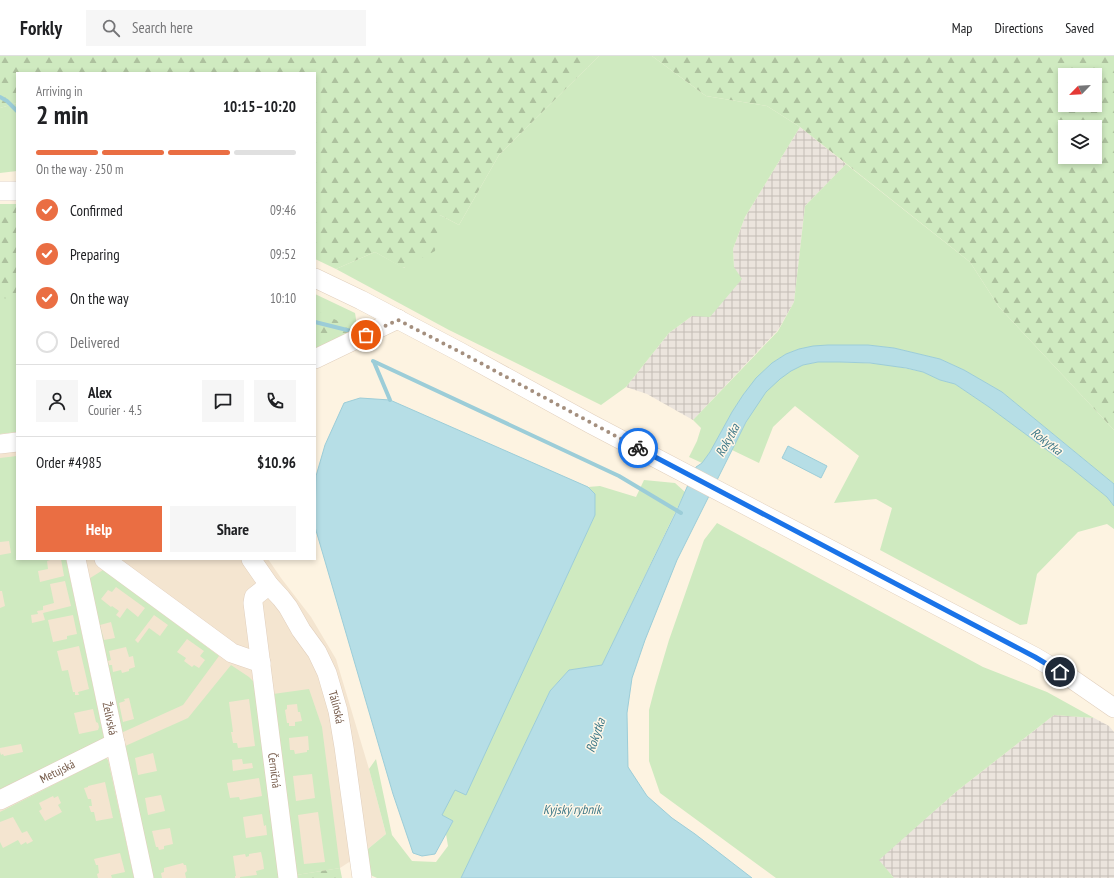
<!DOCTYPE html>
<meta charset="utf-8">
<style>
:root{--surface:#fff;--page:#f6f6f6;--text:#202124;--muted:#757577;--line:#e0e0e0;--accent:#ea6e43}
body{margin:0;font-family:"PT Sans Narrow",sans-serif;background:var(--page);color:var(--text);height:100vh;display:flex;flex-direction:column;font-size:15px;white-space:nowrap}
*{box-sizing:border-box;margin:0}
p{font-size:13px;color:var(--muted)}
.icon{flex:none;width:22px;height:22px;fill:none;stroke:currentColor;stroke-width:2;stroke-linecap:round;stroke-linejoin:round}
.map{position:relative;flex:1;overflow:hidden}
.sheet{position:absolute;left:16px;top:16px;width:300px;height:488px;display:flex;flex-direction:column;background:var(--surface);border-radius:0px;box-shadow:0 2px 6px #0003}
.sheet>*{flex:none}
.needle{width:26px;rotate:245deg}
.tools{position:absolute;left:1058px;top:12px;display:grid;gap:8px}
.tools a{display:grid;place-items:center;width:44px;height:44px;border-radius:0px;background:var(--surface);box-shadow:0 2px 6px #0003;font-size:20px}
.pin{position:absolute;display:grid;place-items:center;width:34px;height:34px;color:#fff;margin:-17px;border:2px solid #fff;border-radius:50%;box-shadow:0 1px 4px #0007}
.courier{position:absolute;display:grid;place-items:center;width:40px;height:40px;margin:-20px;border:3px solid #1a73e8;border-radius:50%;background:#fff;color:#222;box-shadow:0 1px 5px #0007}
.head em{font-style:normal;font-weight:700}
.head div{display:flex;flex-direction:column-reverse}
.head{display:flex;align-items:center;justify-content:space-between;height:68px;padding:0 20px}
h1{font-size:26px;font-weight:700;line-height:30px}
.bar{display:grid;grid-template-columns:repeat(4,1fr);gap:6px 4px;align-content:center;height:48px;padding:0 20px}
.bar i{height:5px;border-radius:3px;background:var(--line)}
.bar .active{background:var(--accent)}
.bar p{grid-column:span 4}
.line{display:flex;align-items:center;gap:10px;padding:0 20px;border-top:1px solid var(--line)}
.line div{flex:1}
.round{display:grid;place-items:center;flex:none;width:42px;height:42px;border-radius:0px;background:var(--page)}
ol{padding:0 20px;list-style:none}
li{display:flex;align-items:center;gap:12px;height:44px}
li p{margin-inline-start:auto}
li .icon{padding:4px;border-radius:50%;background:var(--accent);color:#fff;stroke-width:4}
li:last-child{color:var(--muted)}
li i{width:22px;height:22px;border:2px solid var(--line);border-radius:50%}
.action{display:flex;gap:8px;margin-top:auto;padding:8px 20px}
.action a{flex:1;height:46px;border-radius:0px;background:var(--accent);color:#fff;font-size:16px;font-weight:700;line-height:46px;text-align:center}
.action a+a{background:var(--page);color:var(--text)}
header{display:flex;align-items:center;gap:24px;box-sizing:border-box;height:56px;padding:0 20px;background:var(--surface);border-bottom:1px solid var(--line)}
header strong{font-size:19px}
nav{display:flex;gap:22px;margin-inline-start:auto;font-size:14px}
.search{width:280px;height:36px;background:var(--page);display:flex;align-items:center;gap:10px;box-sizing:border-box;padding:0 14px;border-radius:0px;color:var(--muted);font-size:15px}
.map>svg:first-child{display:block}
.residential{fill:#f4e5d0}
.industrial{fill:url(#industrial-grid)}
.green{fill:#cfeac0;fill-rule:evenodd}
.forest{fill:url(#forest-firs);fill-rule:evenodd}
.water{fill:#b6dee6;stroke:#9ccdd8}
.lines{fill:none;stroke-linecap:round;stroke-linejoin:round}
.stream{stroke:#9ccdd8;stroke-width:4}
.minor-casing{stroke:#e1cfbd;stroke-width:20}
.minor{stroke:#fff;stroke-width:19}
.done{stroke:#a48f7e;stroke-width:4;stroke-dasharray:0 7.2}
.route{stroke:#1a73e8;stroke-width:5}
.labels{text-anchor:middle;stroke-width:3;stroke-linejoin:round;paint-order:stroke}
.street-label{font-size:12px;fill:#745948;stroke:#fff7e8}
.water-label{font-size:13px;font-style:italic;fill:#417a89;stroke:#fff7e8}
</style>
<header>
<strong>Forkly</strong>
<div class="search"><svg class="icon" aria-label="search" viewBox="0 0 24 24"><circle cx="10" cy="10" r="6"/><path d="M15 15l6 6"/></svg>Search here</div>
<nav><a>Map</a><a>Directions</a><a>Saved</a></nav>
</header>
<div class="map">
<svg width="1114" height="822" viewBox="0 0 1114 822">
<defs>
<pattern id="industrial-grid" width="8" height="8" patternUnits="userSpaceOnUse"><rect width="8" height="8" fill="#ebe4dd"/><path d="M0 4h8M4 0v8" fill="none" stroke="#c3bcb5"/></pattern>
<pattern id="forest-firs" width="22" height="20" patternUnits="userSpaceOnUse"><rect width="22" height="20" fill="#cfeac0"/><path d="M5 1l3.5 6h-7zM16 11l3.5 6h-7z" fill="#adc19e"/></pattern>
</defs>
<rect width="100%" height="100%" fill="#fdf3e1"/>
<!-- residential -->
<polygon class="residential" points="17,376 17,503 268,503 281,522 311,561 336,603 369,713 386,778 363,797 340,812 296,819 296,822 0,822 0,378"/>
<!-- industrial -->
<g class="industrial">
<polygon points="800,71 846,108 805,150 794,246 778,274 693,364 647,338 626,331 669,277 692,260 734,211 733,193 745,161"/>
<polygon points="1054,659 1094,662 1109,670 1114,676 1114,822 894,822 878,804 957,735"/>
</g>
<!-- green -->
<g class="green">
<polygon points="599,0 652,0 706,40 767,50 800,71 745,161 733,193 734,211 742,223 710,261 692,260 669,277 626,331 601,349 449,274 336,213 375,196 404,212 440,159 459,169 499,99"/>
<polygon points="17,47 17,115 0,117 0,52"/>
<polygon points="846,108 970,206 999,251 1114,374 1114,428 1002,336 964,314 940,303 894,292 868,289 828,289 799,293 786,298 772,307 757,322 743,339 732,356 710,396 702,407 689,401 697,385 701,372 693,364 778,275 794,246 805,150"/>
<polygon points="0,148 17,148 17,376 0,378"/>
<path d="M315,238L355,257C356,262 357,268 355,273C349,282 325,290 315,295Z"/>
<path d="M818,306H840L885,308L923,316L940,324L955,328L989,351L1022,375L1070,411L1107,441L1114,450V473L1107,468L1078,476L1037,518L1027,568L1020,569L880,494L892,452L876,443L834,447L859,400L795,350L773,371L759,407L732,394C747,364 768,319 803,309C808,308 814,307 818,306Z"/>
<path d="M17,400V503H53L47,505L48,513L38,515L40,526L64,520L61,503H66L104,682L103,685L0,738V696L1,699L3,698L4,700L23,696L21,688L0,692V552L5,550L2,535H0V499L11,497L9,485L0,486V402ZM65,525L71,550L43,557L45,564L32,567L31,559L38,558L37,555L43,554V550L54,547L50,528ZM73,559L77,578L67,580V583L53,586L48,564ZM79,590L89,633L78,636L79,639H75V636H73L68,614L62,615L57,595ZM93,653L96,666L98,667L99,671L98,674L79,678L74,657Z"/>
<polygon points="644,424 675,427 685,436 602,609 569,614 550,635 461,822 377,822 366,817 363,797 386,778 369,713 376,703 392,779 412,805 436,806 448,790 446,778 453,765 442,759 455,734 466,738 595,459 595,438 588,431 600,430 636,441"/>
<polygon points="717,467 983,611 1047,636 1094,662 1054,659 957,735 879,804 894,822 776,822 660,737 649,705 649,654 655,631 669,584 704,484"/>
<path d="M103,514L219,600L183,649L121,677L87,524ZM116,531L145,552L138,561L127,552L120,562L116,559L119,555L112,550L111,551L101,543L108,534L112,536ZM154,559L168,569L160,580L149,572L138,587L135,584ZM111,566L115,582L104,584L100,569ZM187,583L204,595L200,600L205,604L199,612L194,609L192,611L184,605L186,602L177,596ZM126,591L129,601L133,600L135,611L129,613V615L122,617L121,614L113,616L112,609H109L108,605L111,604L109,595ZM129,642L134,663L123,666L119,647L125,645L124,643Z"/>
<path d="M231,609L249,621L255,627L282,822H240V821L257,819L256,815L264,813L263,805L261,796L249,798V800L246,801L245,798L233,800L236,820H235V822H186L185,817L187,815L186,809H184L183,807L164,812V816L161,817L162,822H152L123,691L188,662ZM249,643L255,690L238,692L237,687H233L231,676H233L229,646ZM153,697L157,715L138,719L135,702ZM242,703L243,708L252,707L253,712L233,715L232,704ZM259,722L262,740L240,744L239,741L230,742L227,727ZM161,739L165,755L148,759L145,742ZM262,758L264,770L266,769L267,779L246,782L243,761ZM170,772L173,788L164,790V793L159,794L158,791H156L152,775Z"/>
<path d="M309,633L322,671L340,812L296,819L273,638ZM297,648L298,656H300L302,665L295,666V670H289V667H287L285,654L287,653V649ZM308,680L309,694H307V696L295,698L294,694H290L289,682ZM312,718L315,742L296,745L293,720ZM318,756L325,806L304,808L298,759Z"/>
<path d="M106,702L108,704L134,822H112L111,819L125,816L120,797L94,803L96,809H98L99,817L97,818L98,822H0V786L3,792L18,784L21,789L26,786L27,788L33,785L27,775L22,777L13,761L0,766V756ZM105,726L113,762L96,765L94,756H91L89,750H92L91,743H88L84,732L88,731V730ZM53,740L54,742L58,740L61,747L58,749L62,756L45,765L39,755L42,753L39,747Z"/>
</g>
<!-- forest -->
<g class="forest">
<polygon points="0,0 599,0 499,99 459,169 440,159 435,195 403,212 375,196 336,213 315,203 315,17 17,17 17,47 0,52"/>
<path d="M652,0H1114V374L999,251L970,206L800,71L767,50L706,40ZM1065,19H1095V49H1065ZM1065,71H1095V101H1065Z"/>
<polygon points="0,148 17,148 17,243 0,242"/>
<polygon points="315,254 355,273 347,280 315,279"/>
<polygon points="340,812 342,822 296,822 296,819"/>
</g>
<!-- water -->
<g class="water">
<polygon points="828,289 868,289 894,292 940,303 964,314 1002,336 1114,428 1114,450 1107,441 1070,411 989,351 955,328 940,324 923,316 906,312 870,307 840,306 818,306 803,309 791,315 780,323 766,336 746,366 677,504 645,584 632,622 627,657 628,711 647,740 672,762 695,778 752,822 461,822 550,635 569,614 602,609 677,454 691,422 696,411 702,407 710,396 732,356 743,339 756,322 772,307 786,298 799,293 813,290"/>
<polygon points="360,342 390,344 588,431 595,438 595,459 466,739 455,734 442,759 453,765 435,798 422,800 413,797 393,738 315,471 316,420 325,389 344,347"/>
<polygon points="788,390 827,410 821,422 782,402"/>
</g>
<g class="lines">
<!-- stream -->
<g class="stream">
<polyline points="0,41 7,45 17,55"/>
<polyline points="315,266 351,275"/>
<polyline points="373,305 619,420 681,457"/>
<polyline points="374,306 390,344"/>
</g>
<!-- minor casing -->
<g class="minor-casing">
<g id="minor">
<polyline points="0,135 17,135"/>
<polyline points="315,222 361,244 460,296 591,368 1035,601 1072,623 1114,652"/>
<polyline points="315,303 398,263"/>
<polyline points="0,388 17,386"/>
<path id="s1" d="M76,503L115,687L144,822"/>
<polyline points="104,503 232,597 261,607"/>
<path id="s2" d="M251,503L269,529L281,542L288,551L301,574L317,596L327,617L338,655L344,691L362,822"/>
<path id="s3" d="M269,529L254,541L253,547L288,822"/>
<path id="s4" d="M0,744L115,687"/>
</g>
</g>
<!-- minor -->
<use href="#minor" class="minor"/>
</g>
<g class="lines">
<!-- done -->
<polyline class="done" points="366,279 398,264 460,296 638,392"/>
<!-- route -->
<polyline class="route" points="638,392 1035,601 1060,616"/>
</g>
<g class="labels">
<!-- street labels -->
<g class="street-label">
<text dy="4" stroke="none"><textPath href="#s2" startOffset="173">Tálínská</textPath></text>
<text dy="4" stroke="none"><textPath href="#s1" startOffset="163">Želivská</textPath></text>
<text dy="4" stroke="none"><textPath href="#s4" startOffset="64">Metujská</textPath></text>
<text dy="4" stroke="none"><textPath href="#s3" startOffset="194">Černičná</textPath></text>
</g>
<!-- water labels -->
<g class="water-label">
<text transform="translate(727 384) rotate(-61)" y="5">Rokytka</text>
<text transform="translate(1047 385) rotate(38)" y="5">Rokytka</text>
<text transform="translate(595 679) rotate(-71)" y="5">Rokytka</text>
<text x="572" y="758">Kyjský rybník</text>
</g>
</g>
</svg>
<div class="tools">
<a><svg class="needle" viewBox="-14 -14 28 28"><path d="M0-13l5 13h-10z" fill="#e53935"/><path d="M0 13l5-13h-10z" fill="#757577"/></svg></a>
<a><svg class="icon" aria-label="layers" viewBox="0 0 24 24"><path d="M12 4l9 5-9 5-9-5zM3 14l9 5 9-5"/></svg></a>
</div>
<div class="pin" style="left:366px;top:279px;background:#ea580c"><svg class="icon" aria-label="bag" viewBox="0 0 24 24"><path d="M5 8h14l-1 12H6zM9 8a3 3 0 0 1 6 0"/></svg></div>
<div class="pin" style="left:1060px;top:616px;background:#1f2937"><svg class="icon" aria-label="home" viewBox="0 0 24 24"><path d="M3 11l9-7 9 7M6 9v11h12V9"/></svg></div>
<div class="courier" style="left:638px;top:392px"><svg class="icon" aria-label="bike" viewBox="0 0 24 24"><circle cx="6" cy="16" r="4"/><circle cx="18" cy="16" r="4"/><path d="M6 16l4-8h5l3 8M10 8l3 8H6M13 5h3"/></svg></div>
<section class="sheet">
<div class="head"><div><h1>2 min</h1><p>Arriving in</p></div><em>10:15–10:20</em></div>
<div class="bar"><i class="active"></i><i class="active"></i><i class="active"></i><i></i><p>On the way · 250 m</p></div>
<ol>
<li><svg class="icon" aria-label="check" viewBox="0 0 24 24"><path d="M5 12l5 5 9-10"/></svg>Confirmed<p>09:46</p></li>
<li><svg class="icon" aria-label="check" viewBox="0 0 24 24"><path d="M5 12l5 5 9-10"/></svg>Preparing<p>09:52</p></li>
<li><svg class="icon" aria-label="check" viewBox="0 0 24 24"><path d="M5 12l5 5 9-10"/></svg>On the way<p>10:10</p></li>
<li><i></i>Delivered</li>
</ol>
<div class="line" style="height:72px"><a class="round"><svg class="icon" aria-label="person" viewBox="0 0 24 24"><circle cx="12" cy="8" r="4"/><path d="M4 21q1-7 8-7t8 7"/></svg></a><div><b>Alex</b><p>Courier · 4.5</p></div><a class="round"><svg class="icon" aria-label="chat" viewBox="0 0 24 24"><path d="M4 5h16v11H9l-5 4z"/></svg></a><a class="round"><svg class="icon" aria-label="phone" viewBox="0 0 24 24"><path d="M5 4h4l2 5-3 2q2 4 5 5l2-3 5 2v4C11 20 4 13 5 4z"/></svg></a></div>
<div class="line" style="height:52px"><div>Order #4985</div><b>$10.96</b></div>
<div class="action"><a>Help</a><a>Share</a></div>
</section>
</div>
